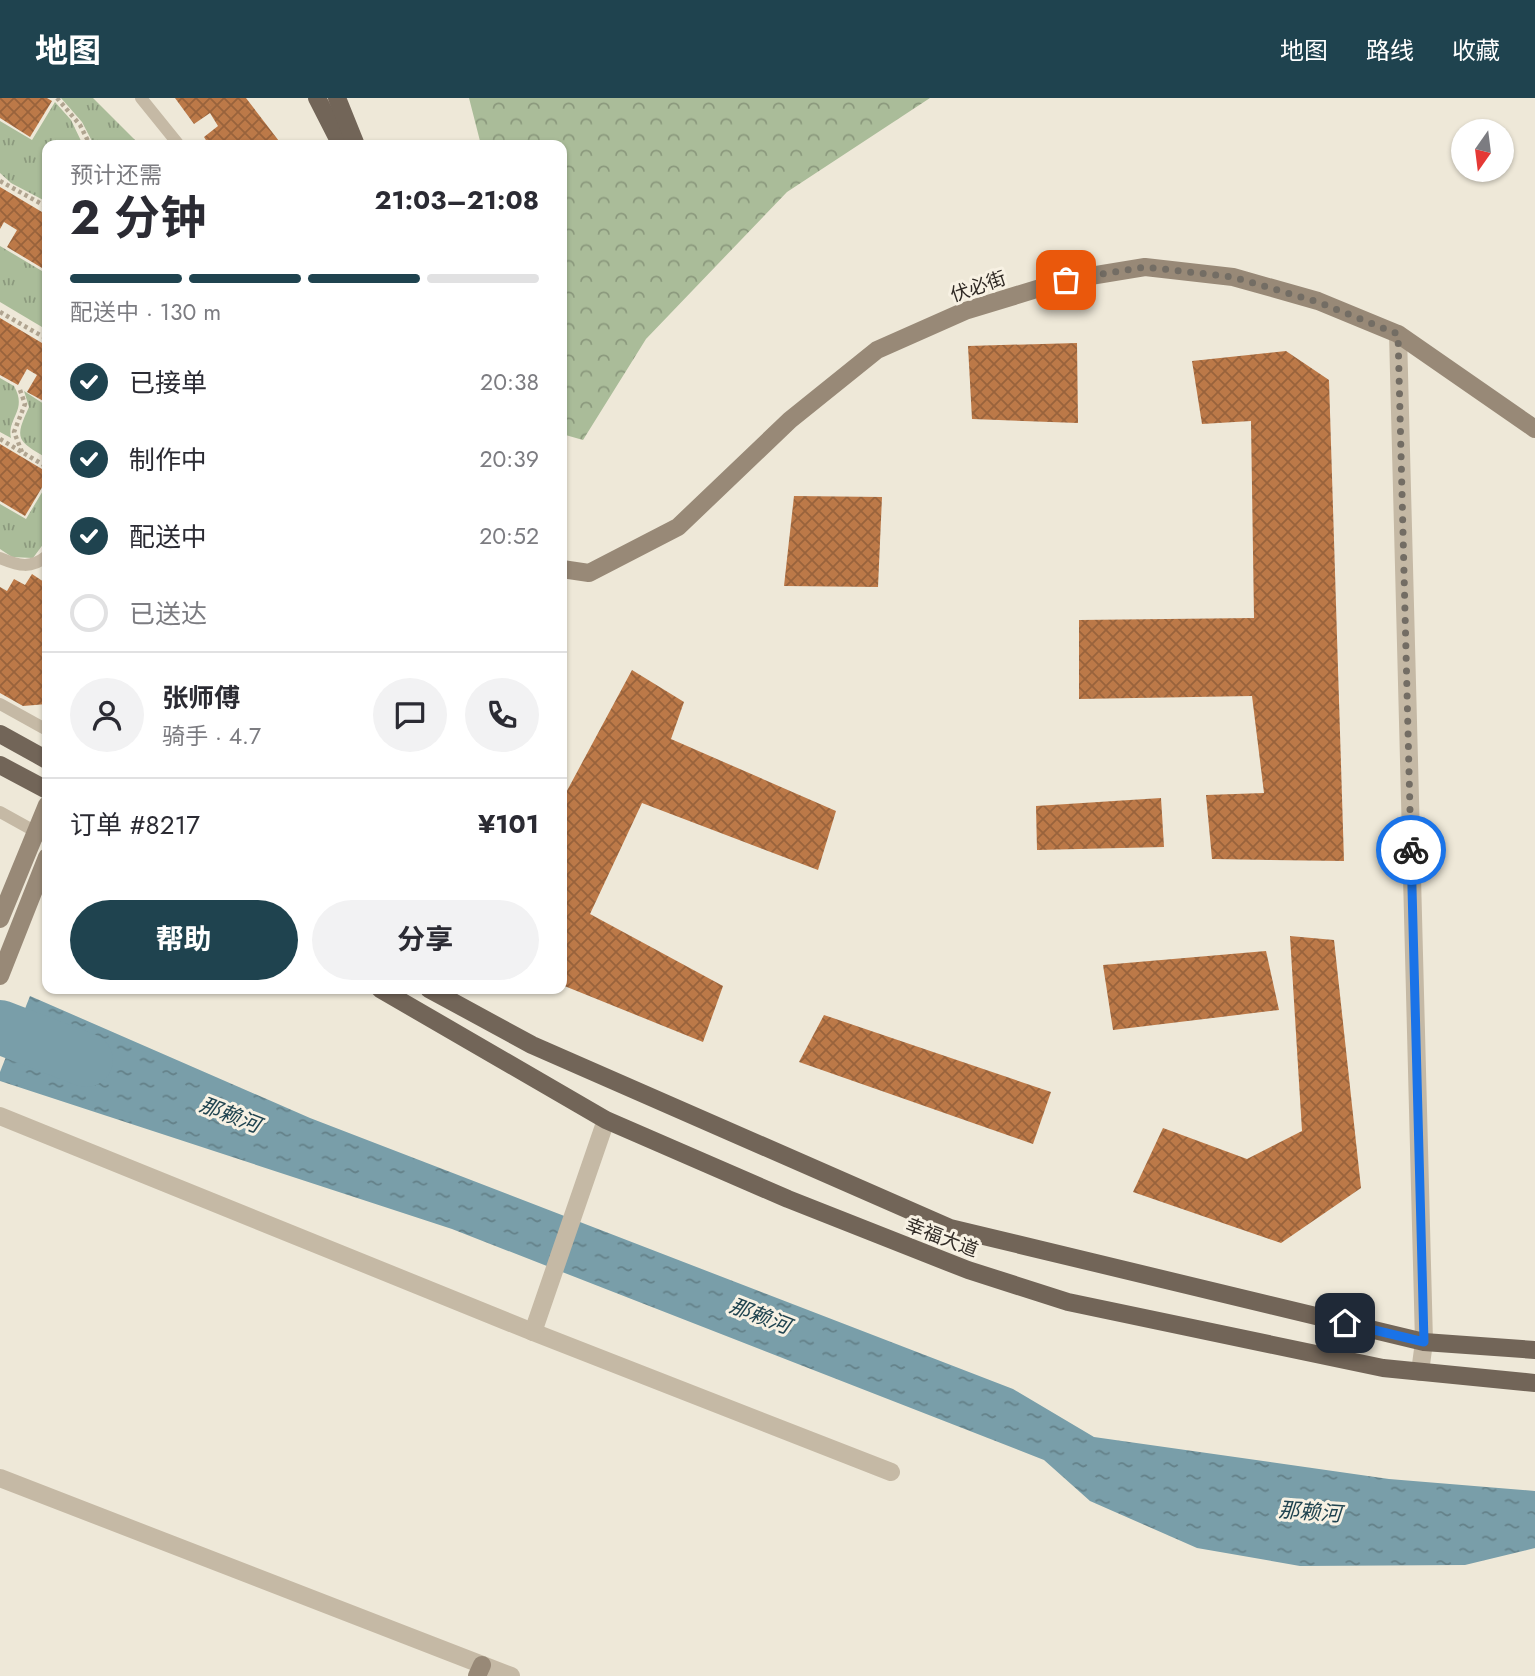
<!DOCTYPE html>
<html lang="zh">
<meta charset="utf-8">
<style>
:root{--surface:#fff;--page:#f2f2f3;--text:#2b2b33;--muted:#7c7c81;--line:#e1e1e2;--accent:#1f434f}
body{margin:0;font-family:Jost,"Noto Sans SC",sans-serif;background:var(--page);color:var(--text);height:100vh;display:flex;flex-direction:column;font-size:26px;white-space:nowrap}
*{box-sizing:border-box;margin:0}
p{font-size:23px;color:var(--muted)}
.icon{flex:none;width:38px;height:38px;fill:none;stroke:currentColor;stroke-width:2;stroke-linecap:round;stroke-linejoin:round}
.map{position:relative;flex:1;overflow:hidden}
.side{position:absolute;left:42px;top:42px;width:525px;height:854px;display:flex;flex-direction:column;background:var(--surface);border-radius:14px;box-shadow:0 2px 5px #0004}
.side>*{flex:none}
.needle{width:46px;rotate:194deg}
.buttons{position:absolute;left:1451px;top:21px;display:grid;gap:14px}
.buttons a{display:grid;place-items:center;width:63px;height:63px;border-radius:50%;background:var(--surface);box-shadow:0 2px 5px #0004;font-size:35px}
.pin{position:absolute;display:grid;place-items:center;width:60px;height:60px;color:#fff;margin:-30px;border-radius:14px;box-shadow:0 4px 10px #0006}
.courier{position:absolute;display:grid;place-items:center;width:70px;height:70px;margin:-35px;border:5px solid #1a73e8;border-radius:50%;background:#fff;color:#222;box-shadow:0 2px 9px #0007}
.head em{font-style:normal;font-weight:700}
.head div{display:flex;flex-direction:column-reverse}
.head{display:flex;align-items:center;justify-content:space-between;height:119px;padding:0 28px}
h1{font-size:46px;font-weight:700;line-height:52px}
.bar{display:grid;grid-template-columns:repeat(4,1fr);gap:10px 7px;align-content:center;height:84px;padding:0 28px}
.bar i{height:9px;border-radius:5px;background:var(--line)}
.bar .on{background:var(--accent)}
.bar p{grid-column:span 4}
.line{display:flex;align-items:center;gap:18px;padding:0 28px;border-top:2px solid var(--line)}
.line div{flex:1}
.round{display:grid;place-items:center;flex:none;width:74px;height:74px;border-radius:37px;background:var(--page)}
ol{padding:0 28px;list-style:none}
li{display:flex;align-items:center;gap:21px;height:77px}
li p{margin-inline-start:auto}
li .icon{padding:7px;border-radius:50%;background:var(--accent);color:#fff;stroke-width:4}
li:last-child{color:var(--muted)}
li i{width:38px;height:38px;border:4px solid var(--line);border-radius:50%}
.action{display:flex;gap:14px;margin-top:auto;padding:14px 28px}
.action a{flex:1;height:80px;border-radius:42px;background:var(--accent);color:#fff;font-size:28px;font-weight:700;line-height:80px;text-align:center}
.action a+a{background:var(--page);color:var(--text)}
header{display:flex;align-items:center;gap:42px;box-sizing:border-box;height:98px;padding:0 35px;background:var(--accent);color:#fff}
header strong{font-size:33px}
nav{display:flex;gap:38px;margin-inline-start:auto;font-size:24px}
.map>svg:first-child{display:block}
.grass{fill:url(#grass-tufts)}
.forest{fill:url(#forest-crowns)}
.water{fill:url(#water-ripples)}
.lines{fill:none;stroke-linecap:round;stroke-linejoin:round}
.river{stroke:#799ea9;stroke-width:54}
.building{fill:url(#building-cross-hatch)}
.path{stroke:#b0a490;stroke-width:4.5;stroke-dasharray:3.5 3.5;stroke-linecap:butt}
.lane{stroke:#c5b9a5;stroke-width:12}
.street{stroke:#c5b9a5;stroke-width:18}
.secondary{stroke:#988977;stroke-width:18}
.primary{stroke:#726558;stroke-width:18}
.done{stroke:#736d64;stroke-width:7;stroke-dasharray:0 12.6}
.route{stroke:#1a73e8;stroke-width:9}
.labels{text-anchor:middle;stroke-width:6;stroke-linejoin:round;paint-order:stroke}
.street-label{font-size:19px;fill:#312b26;stroke:#f7f1e3}
.water-label{font-size:21px;font-style:italic;fill:#1f434f;stroke:#f7f1e3}
</style>
<header>
<strong>地图</strong>
<nav><a>地图</a><a>路线</a><a>收藏</a></nav>
</header>
<div class="map">
<svg width="1535" height="1578" viewBox="0 0 1535 1578">
<defs>
<pattern id="grass-tufts" width="24" height="20" patternUnits="userSpaceOnUse" patternTransform="scale(1.75)"><rect width="24" height="20" fill="#aabc99"/><path d="M3 7l-1-3M5 7V3M7 7l1-3M15 17l-1-3M17 17v-4M19 17l1-3" fill="none" stroke="#8b997d"/></pattern>
<pattern id="forest-crowns" width="20" height="18" patternUnits="userSpaceOnUse" patternTransform="scale(1.75)"><rect width="20" height="18" fill="#aabc99"/><path d="M2 6a3 3 0 1 1 6 0M12 15a3 3 0 1 1 6 0" fill="none" stroke="#8b997d"/></pattern>
<pattern id="water-ripples" width="26" height="14" patternUnits="userSpaceOnUse" patternTransform="scale(1.75)"><rect width="26" height="14" fill="#799ea9"/><path d="M2 4q2-2 4 0t4 0M15 11q2-2 4 0t4 0" fill="none" stroke="#648189"/></pattern>
<pattern id="building-cross-hatch" width="8" height="8" patternUnits="userSpaceOnUse" patternTransform="scale(1.75)"><rect width="8" height="8" fill="#bc7948"/><path d="M0 0l8 8M0 8l8-8" fill="none" stroke="#99633c"/></pattern>
</defs>
<rect width="100%" height="100%" fill="#eee8d8"/>
<!-- grass -->
<g class="grass">
<polygon points="61,0 93,0 140,47 94,47 82,24"/>
<polygon points="55,4 71,22 83,47 47,47 47,104 11,85 0,75 0,23 32,42"/>
<polygon points="0,148 47,176 47,232 0,204"/>
<path d="M0,280L14,288C28,313 7,319 11,340L0,334Z"/>
<path d="M24,293L47,308V360C17,343 14,341 29,309Z"/>
<polygon points="47,386 47,441 33,460 12,459 0,451 0,406 26,421"/>
</g>
<!-- forest -->
<polygon class="forest" points="469,0 930,0 787,94 646,241 583,342 562,336 562,47 481,47"/>
<!-- water -->
<polygon class="water" points="30,898 310,1020 1013,1291 1094,1339 1389,1381 1535,1393 1535,1450 1465,1467 1300,1468 1197,1450 1090,1403 1044,1362 452,1131 0,983 0,974"/>
<g class="lines">
<!-- river -->
<polyline class="river" points="0,929 86,962"/>
</g>
<!-- building -->
<g class="building">
<polygon points="0,0 47,0 52,3 30,39 0,20"/>
<polygon points="175,0 246,0 282,47 209,47 204,39 218,28 210,15 194,26"/>
<polygon points="0,89 47,117 47,173 7,149 17,132 4,124 0,131"/>
<polygon points="0,220 47,248 47,305 27,294 37,277 27,271 18,287 0,277"/>
<polygon points="1077,245 1078,325 972,321 968,248"/>
<polygon points="1286,253 1329,282 1344,763 1212,761 1206,697 1264,695 1252,598 1079,601 1079,522 1254,520 1251,323 1202,326 1192,263"/>
<polygon points="0,346 47,374 47,381 25,418 0,403"/>
<polygon points="794,398 882,399 878,489 784,488"/>
<polygon points="32,476 47,486 47,606 23,608 0,595 0,489 7,493 14,481 25,487"/>
<polygon points="632,572 684,604 671,641 836,713 818,772 642,705 590,816 723,888 703,944 562,887 562,702"/>
<polygon points="1161,700 1164,749 1037,752 1036,708"/>
<polygon points="1290,838 1334,842 1361,1090 1281,1145 1133,1094 1163,1030 1247,1061 1302,1033"/>
<polygon points="1266,853 1279,912 1113,932 1103,867"/>
<polygon points="824,917 1051,994 1033,1046 799,964"/>
</g>
<g class="lines">
<!-- path -->
<g class="path">
<polyline points="57,0 80,27 90,47"/>
<polyline points="0,83 47,109"/>
<polyline points="0,214 47,241"/>
<polyline points="20,292 25,306 14,334 22,354"/>
<polyline points="0,341 47,369"/>
</g>
<!-- lane -->
<g class="lane">
<polyline points="141,0 179,47"/>
<path d="M0,460C19,468 31,471 47,458"/>
<polyline points="0,606 47,632"/>
<polyline points="0,714 47,740"/>
</g>
<!-- street -->
<g class="street">
<polyline points="1398,236 1424,1244 1420,1274"/>
<polyline points="0,1018 533,1234 891,1374"/>
<polyline points="533,1234 606,1022"/>
<polyline points="0,1380 511,1578"/>
</g>
<!-- secondary -->
<g class="secondary">
<polyline points="562,471 589,475 678,429 790,322 877,252 965,213 1066,182 1145,169 1233,179 1318,203 1398,236 1535,331"/>
<polyline points="0,821 47,707"/>
<polyline points="0,878 47,759"/>
<polyline points="477,1578 482,1567"/>
</g>
<!-- primary -->
<g class="primary">
<polyline points="317,0 341,47"/>
<polyline points="337,0 356,47"/>
<polyline points="0,636 47,662"/>
<polyline points="0,667 47,692"/>
<polyline points="380,891 606,1022 788,1101 968,1172 1068,1204 1383,1270 1535,1285"/>
<polyline points="429,891 532,947 950,1130 1424,1244 1535,1252"/>
</g>
</g>
<g class="lines">
<!-- done -->
<polyline class="done" points="1066,182 1145,169 1233,179 1318,204 1398,236 1411,752"/>
<!-- route -->
<polyline class="route" points="1345,1225 1424,1244 1411,752"/>
</g>
<g class="labels">
<!-- street labels -->
<g class="street-label">
<text transform="translate(978 188) rotate(-19)" y="7">伏必街</text>
<text transform="translate(942 1139) rotate(21)" y="7">幸福大道</text>
</g>
<!-- water labels -->
<g class="water-label">
<text transform="translate(230 1017) rotate(21)" y="7">那赖河</text>
<text transform="translate(760 1218) rotate(21)" y="7">那赖河</text>
<text transform="translate(1310 1414) rotate(4)" y="7">那赖河</text>
</g>
</g>
</svg>
<div class="buttons">
<a><svg class="needle" viewBox="-14 -14 28 28"><path d="M0-13l5 13h-10z" fill="#e53935"/><path d="M0 13l5-13h-10z" fill="#7c7c81"/></svg></a>
</div>
<div class="pin" style="left:1066px;top:182px;background:#ea580c"><svg class="icon" aria-label="bag" viewBox="0 0 24 24"><path d="M5 8h14l-1 12H6zM9 8a3 3 0 0 1 6 0"/></svg></div>
<div class="pin" style="left:1345px;top:1225px;background:#1f2937"><svg class="icon" aria-label="home" viewBox="0 0 24 24"><path d="M3 11l9-7 9 7M6 9v11h12V9"/></svg></div>
<div class="courier" style="left:1411px;top:752px"><svg class="icon" aria-label="bike" viewBox="0 0 24 24"><circle cx="6" cy="16" r="4"/><circle cx="18" cy="16" r="4"/><path d="M6 16l4-8h5l3 8M10 8l3 8H6M13 5h3"/></svg></div>
<section class="side">
<div class="head"><div><h1>2 分钟</h1><p>预计还需</p></div><em>21:03–21:08</em></div>
<div class="bar"><i class="on"></i><i class="on"></i><i class="on"></i><i></i><p>配送中 · 130 m</p></div>
<ol>
<li><svg class="icon" aria-label="check" viewBox="0 0 24 24"><path d="M5 12l5 5 9-10"/></svg>已接单<p>20:38</p></li>
<li><svg class="icon" aria-label="check" viewBox="0 0 24 24"><path d="M5 12l5 5 9-10"/></svg>制作中<p>20:39</p></li>
<li><svg class="icon" aria-label="check" viewBox="0 0 24 24"><path d="M5 12l5 5 9-10"/></svg>配送中<p>20:52</p></li>
<li><i></i>已送达</li>
</ol>
<div class="line" style="height:126px"><a class="round"><svg class="icon" aria-label="person" viewBox="0 0 24 24"><circle cx="12" cy="8" r="4"/><path d="M4 21q1-7 8-7t8 7"/></svg></a><div><b>张师傅</b><p>骑手 · 4.7</p></div><a class="round"><svg class="icon" aria-label="chat" viewBox="0 0 24 24"><path d="M4 5h16v11H9l-5 4z"/></svg></a><a class="round"><svg class="icon" aria-label="phone" viewBox="0 0 24 24"><path d="M5 4h4l2 5-3 2q2 4 5 5l2-3 5 2v4C11 20 4 13 5 4z"/></svg></a></div>
<div class="line" style="height:91px"><div>订单 #8217</div><b>¥101</b></div>
<div class="action"><a>帮助</a><a>分享</a></div>
</section>
</div>
